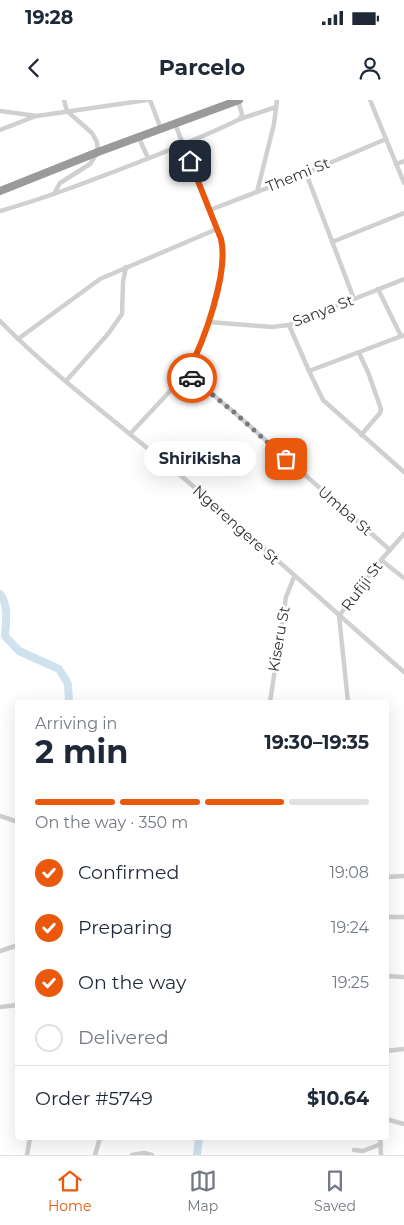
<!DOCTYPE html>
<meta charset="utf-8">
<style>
:root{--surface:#fff;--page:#f2f2f3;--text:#1f2937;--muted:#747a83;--line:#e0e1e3;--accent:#ea580c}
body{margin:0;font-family:Montserrat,sans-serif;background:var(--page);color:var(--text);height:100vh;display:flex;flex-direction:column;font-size:19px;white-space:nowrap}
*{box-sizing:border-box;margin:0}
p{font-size:16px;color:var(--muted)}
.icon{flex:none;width:28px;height:28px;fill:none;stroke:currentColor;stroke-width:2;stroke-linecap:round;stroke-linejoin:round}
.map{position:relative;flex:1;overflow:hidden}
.sheet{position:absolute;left:15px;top:600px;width:374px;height:440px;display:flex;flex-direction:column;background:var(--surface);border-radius:5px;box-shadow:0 5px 20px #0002}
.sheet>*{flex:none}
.pin{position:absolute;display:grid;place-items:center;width:42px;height:42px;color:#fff;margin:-21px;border-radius:10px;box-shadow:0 2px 8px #0006}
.courier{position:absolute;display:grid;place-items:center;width:50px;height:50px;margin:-25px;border:4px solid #ea580c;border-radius:50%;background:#fff;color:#222;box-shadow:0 1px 6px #0007}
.bubble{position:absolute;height:35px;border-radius:18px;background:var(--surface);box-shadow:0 5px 20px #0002;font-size:16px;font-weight:700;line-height:35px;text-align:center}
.head em{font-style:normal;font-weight:700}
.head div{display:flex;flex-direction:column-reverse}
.head{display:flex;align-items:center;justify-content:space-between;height:85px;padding:0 20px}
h1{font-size:32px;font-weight:700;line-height:38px}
.bar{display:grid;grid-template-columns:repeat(4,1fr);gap:8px 5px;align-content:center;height:60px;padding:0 20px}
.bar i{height:6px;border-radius:4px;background:var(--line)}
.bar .current{background:var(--accent)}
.bar p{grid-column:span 4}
.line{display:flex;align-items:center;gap:12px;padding:0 20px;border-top:1px solid var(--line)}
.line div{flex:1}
ol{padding:0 20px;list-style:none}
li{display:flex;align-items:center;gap:15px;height:55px}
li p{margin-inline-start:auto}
li .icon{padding:5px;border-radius:50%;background:var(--accent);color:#fff;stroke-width:4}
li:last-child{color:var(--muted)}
li i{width:28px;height:28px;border:2px solid var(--line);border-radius:50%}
.status{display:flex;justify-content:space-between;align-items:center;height:35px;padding:0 25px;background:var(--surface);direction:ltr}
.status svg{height:14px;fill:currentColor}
header{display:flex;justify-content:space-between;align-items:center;height:65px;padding:0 20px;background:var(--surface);font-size:22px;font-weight:700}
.menu{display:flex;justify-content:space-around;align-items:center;height:70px;border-top:1px solid var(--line);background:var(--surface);font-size:14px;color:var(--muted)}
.menu a{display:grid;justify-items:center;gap:2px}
.menu .current{color:var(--accent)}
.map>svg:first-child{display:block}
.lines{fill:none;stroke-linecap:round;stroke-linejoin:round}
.river{stroke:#cfe2ee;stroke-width:8}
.street{stroke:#d0d0d0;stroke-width:4.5}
.highway{stroke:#9a9a9a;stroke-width:8}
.done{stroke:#7a7a7a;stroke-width:5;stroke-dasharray:0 9}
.route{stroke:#ea580c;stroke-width:6}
.labels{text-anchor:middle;stroke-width:5;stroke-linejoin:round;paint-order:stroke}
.street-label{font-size:15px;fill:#333;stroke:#fff}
</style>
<div class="status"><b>19:28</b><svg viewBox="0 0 49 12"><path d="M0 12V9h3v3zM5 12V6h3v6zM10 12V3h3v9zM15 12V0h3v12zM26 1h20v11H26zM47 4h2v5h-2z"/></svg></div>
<header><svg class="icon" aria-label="back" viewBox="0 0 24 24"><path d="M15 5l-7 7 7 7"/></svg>Parcelo<svg class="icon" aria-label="person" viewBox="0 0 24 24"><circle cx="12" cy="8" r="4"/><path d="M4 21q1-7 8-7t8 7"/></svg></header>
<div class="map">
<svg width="404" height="1055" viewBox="0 0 404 1055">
<rect width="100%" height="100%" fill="#fff"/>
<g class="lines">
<!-- river -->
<g class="river">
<path d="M0,494C9,505 6,522 5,536L19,551L59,569L68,584L69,602"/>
<polyline points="197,1055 199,1038"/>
</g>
<!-- street -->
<g class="street">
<polyline points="150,0 161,29"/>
<polyline points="370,0 404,83"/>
<polyline points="0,11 37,16 147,0"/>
<polyline points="240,19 276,7"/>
<polyline points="0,30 36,16"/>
<polyline points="139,38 148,58"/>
<polyline points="396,64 404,61"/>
<polyline points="306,73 354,199"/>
<polyline points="257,92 274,24 277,0"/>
<polyline points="54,94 60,83 90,64 98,52 97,42 92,33 67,11 64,0"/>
<polyline points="210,110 306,73 386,39"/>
<path d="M0,111C46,98 90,81 134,64C170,50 206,36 240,19L242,14L238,1"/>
<polyline points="332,142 404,113"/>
<polyline points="378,189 401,236"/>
<path d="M0,221C55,277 119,324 179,374C255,439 329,507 404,572"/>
<polyline points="209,222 272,227 289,225 404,179"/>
<polyline points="289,225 309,271 323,300 404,372"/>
<polyline points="18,239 100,179 217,129"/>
<polyline points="359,253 368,272 381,309 380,313 361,335"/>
<polyline points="309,271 404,235"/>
<polyline points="187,273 235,313 390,450"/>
<polyline points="66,281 108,234 122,214 123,182 126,167"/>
<polyline points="130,334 187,273 196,257 209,222 223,163 223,150 221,139 175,24"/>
<polyline points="381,460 404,478"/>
<polyline points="270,602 286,497 294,477"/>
<polyline points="348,602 339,516 381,460 404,434"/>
<polyline points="0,716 18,722"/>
<polyline points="386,777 404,776"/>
<polyline points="386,817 404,817"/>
<polyline points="0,851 18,845"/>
<polyline points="386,876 404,877"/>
<polyline points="0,907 18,905"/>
<polyline points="386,951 404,949"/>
<polyline points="386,1019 404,1024"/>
<polyline points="380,1038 381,1055"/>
<polyline points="354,1050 363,1051 381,1044"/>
<polyline points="27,1055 30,1038"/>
<polyline points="95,1055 100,1038"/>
<polyline points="132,1055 144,1053 152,1055"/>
</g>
<!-- highway -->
<polyline class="highway" points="0,91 98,52 239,0"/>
</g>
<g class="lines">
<!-- done -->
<polyline class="done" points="192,278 235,313 286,359"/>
<!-- route -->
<path class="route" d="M190,61L221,139C229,173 204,242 187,273L192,278"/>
</g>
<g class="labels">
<!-- street labels -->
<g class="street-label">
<text transform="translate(298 75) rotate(-22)" y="5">Themi St</text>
<text transform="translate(323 211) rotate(-21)" y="5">Sanya St</text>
<text transform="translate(345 411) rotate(41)" y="5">Umba St</text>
<text transform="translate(236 425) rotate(42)" y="5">Ngerengere St</text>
<text transform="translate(362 486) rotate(-53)" y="5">Rufiji St</text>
<text transform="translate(279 539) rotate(-80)" y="5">Kiseru St</text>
</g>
</g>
</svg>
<div class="pin" style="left:286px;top:359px;background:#ea580c"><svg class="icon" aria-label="bag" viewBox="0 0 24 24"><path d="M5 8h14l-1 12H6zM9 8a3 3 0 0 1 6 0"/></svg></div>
<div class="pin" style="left:190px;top:61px;background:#1f2937"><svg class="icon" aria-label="home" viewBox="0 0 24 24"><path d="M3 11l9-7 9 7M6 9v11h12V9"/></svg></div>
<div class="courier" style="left:192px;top:278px"><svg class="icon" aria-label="car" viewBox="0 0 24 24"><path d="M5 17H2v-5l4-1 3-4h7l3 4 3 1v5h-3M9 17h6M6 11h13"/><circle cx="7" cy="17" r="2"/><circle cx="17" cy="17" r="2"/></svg></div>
<div class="bubble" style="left:144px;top:341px;width:112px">Shirikisha</div>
<section class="sheet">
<div class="head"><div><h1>2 min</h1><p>Arriving in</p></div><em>19:30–19:35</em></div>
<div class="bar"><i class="current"></i><i class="current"></i><i class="current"></i><i></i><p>On the way · 350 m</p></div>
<ol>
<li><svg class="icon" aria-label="check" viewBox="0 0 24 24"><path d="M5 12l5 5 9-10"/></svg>Confirmed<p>19:08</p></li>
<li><svg class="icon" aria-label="check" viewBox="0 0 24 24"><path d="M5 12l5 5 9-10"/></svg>Preparing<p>19:24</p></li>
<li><svg class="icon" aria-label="check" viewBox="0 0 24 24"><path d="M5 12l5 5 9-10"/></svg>On the way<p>19:25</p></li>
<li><i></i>Delivered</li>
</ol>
<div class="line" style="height:65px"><div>Order #5749</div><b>$10.64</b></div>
</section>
</div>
<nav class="menu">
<a class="current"><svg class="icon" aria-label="home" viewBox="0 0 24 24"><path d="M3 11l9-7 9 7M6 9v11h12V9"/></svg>Home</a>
<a><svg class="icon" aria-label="map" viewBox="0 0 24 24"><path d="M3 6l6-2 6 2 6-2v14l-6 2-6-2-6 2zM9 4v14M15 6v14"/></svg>Map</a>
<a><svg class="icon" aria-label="saved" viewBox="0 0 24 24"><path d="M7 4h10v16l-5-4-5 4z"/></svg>Saved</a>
</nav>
